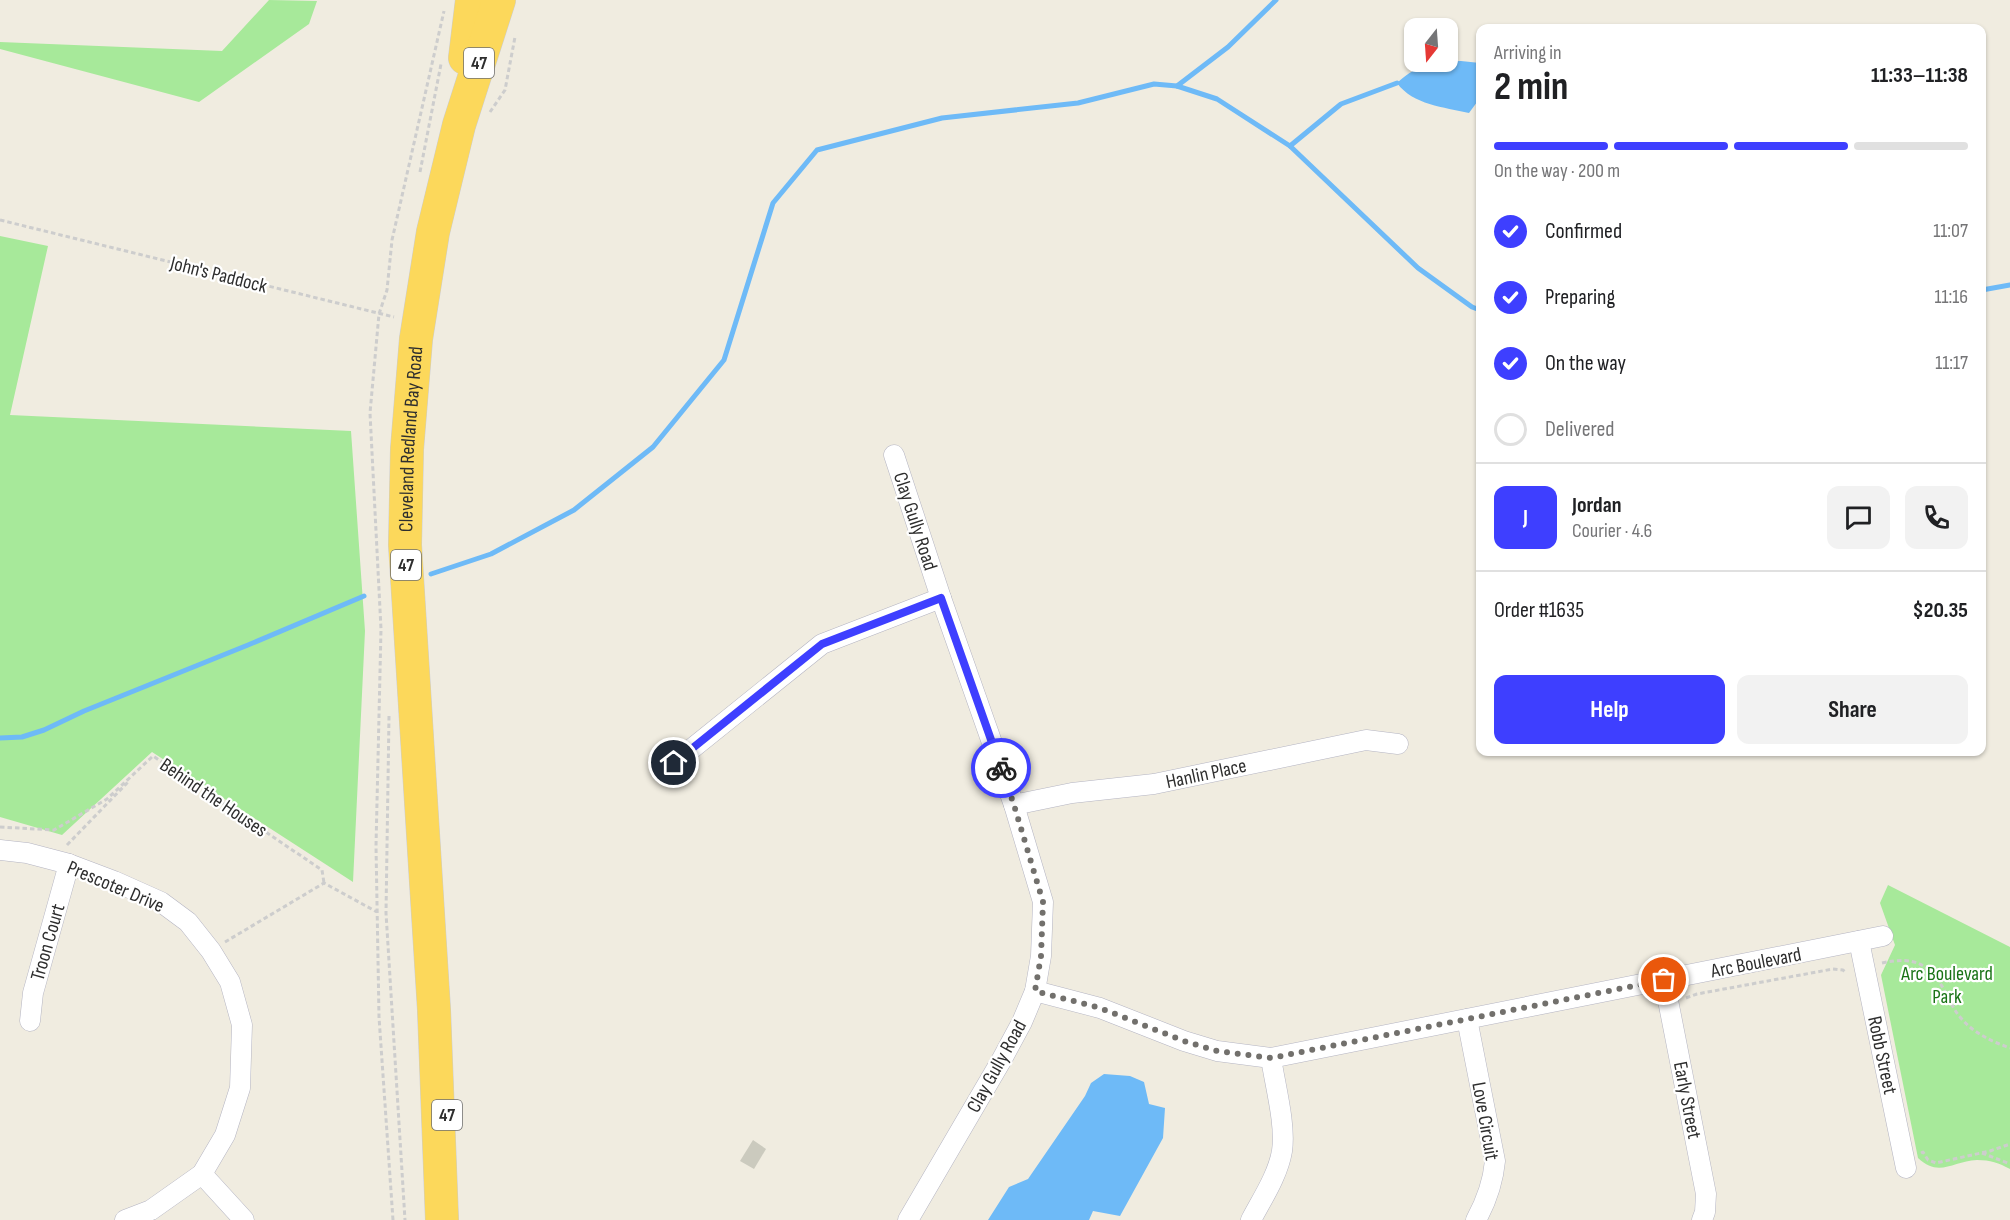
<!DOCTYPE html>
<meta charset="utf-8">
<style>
:root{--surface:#fff;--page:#f2f2f2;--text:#202124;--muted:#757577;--line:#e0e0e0;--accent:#3e3fff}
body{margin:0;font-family:"Sofia Sans Condensed",sans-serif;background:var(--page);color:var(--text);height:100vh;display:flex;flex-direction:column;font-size:22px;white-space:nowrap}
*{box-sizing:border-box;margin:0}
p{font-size:20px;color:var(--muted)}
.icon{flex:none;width:33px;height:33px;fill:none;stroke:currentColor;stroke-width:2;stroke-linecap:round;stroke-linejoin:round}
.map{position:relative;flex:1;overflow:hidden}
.drawer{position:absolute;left:1476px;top:24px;width:510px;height:732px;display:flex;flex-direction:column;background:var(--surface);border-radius:12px;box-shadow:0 2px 4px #0004}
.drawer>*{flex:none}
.needle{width:39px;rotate:197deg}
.fabs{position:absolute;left:1404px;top:18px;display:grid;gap:12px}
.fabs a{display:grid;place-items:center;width:54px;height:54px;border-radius:12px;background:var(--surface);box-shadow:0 2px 4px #0004;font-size:30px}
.pin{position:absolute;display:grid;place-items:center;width:51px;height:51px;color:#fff;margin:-26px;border:3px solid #fff;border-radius:50%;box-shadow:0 2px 6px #0007}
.courier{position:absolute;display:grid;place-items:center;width:60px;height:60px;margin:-30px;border:4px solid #3e3fff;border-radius:50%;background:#fff;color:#222;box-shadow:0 2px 8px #0007}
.summary em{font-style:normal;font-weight:700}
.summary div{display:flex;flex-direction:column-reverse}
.summary{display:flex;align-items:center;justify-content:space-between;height:102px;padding:0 18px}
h1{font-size:39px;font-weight:700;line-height:45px}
.bar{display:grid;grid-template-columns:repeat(4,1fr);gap:9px 6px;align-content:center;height:72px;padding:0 18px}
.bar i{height:8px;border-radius:4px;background:var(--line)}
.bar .selected{background:var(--accent)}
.bar p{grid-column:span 4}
.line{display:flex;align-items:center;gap:15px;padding:0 18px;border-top:2px solid var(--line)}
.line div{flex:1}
.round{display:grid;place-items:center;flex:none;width:63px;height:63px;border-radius:12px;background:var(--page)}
ol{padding:0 18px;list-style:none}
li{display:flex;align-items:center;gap:18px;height:66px}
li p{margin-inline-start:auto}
li .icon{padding:6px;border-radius:50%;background:var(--accent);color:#fff;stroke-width:4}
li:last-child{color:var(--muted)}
li i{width:33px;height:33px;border:3px solid var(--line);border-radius:50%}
.action{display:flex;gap:12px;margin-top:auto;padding:12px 18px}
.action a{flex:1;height:69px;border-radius:12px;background:var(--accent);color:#fff;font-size:24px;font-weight:700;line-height:69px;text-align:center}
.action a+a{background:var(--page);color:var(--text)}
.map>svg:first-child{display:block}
.green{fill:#a7e99a}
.water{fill:#6ebaf7}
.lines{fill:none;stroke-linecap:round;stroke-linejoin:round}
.stream{stroke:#6ebaf7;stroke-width:5}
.building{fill:#cbcabe}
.minor-casing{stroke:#b4b4c2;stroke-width:21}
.trunk-casing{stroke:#cdcdcd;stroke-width:34}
.path{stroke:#cdcdcd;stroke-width:3;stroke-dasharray:4.5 3;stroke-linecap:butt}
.minor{stroke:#fff;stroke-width:20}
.trunk{stroke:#fcd85b;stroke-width:33}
.done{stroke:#72706c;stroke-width:6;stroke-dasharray:0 10.8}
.route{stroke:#3e3fff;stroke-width:8}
.labels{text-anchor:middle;stroke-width:4.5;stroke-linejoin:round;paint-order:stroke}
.shield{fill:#fff;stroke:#6d6d6d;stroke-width:1.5}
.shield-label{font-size:18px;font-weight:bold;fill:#2e2e2e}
.street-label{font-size:20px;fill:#2e2e2e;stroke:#fff}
.park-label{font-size:20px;fill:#197316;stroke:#fff}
</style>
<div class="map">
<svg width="2010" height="1220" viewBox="0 0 2010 1220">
<rect width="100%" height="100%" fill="#f0ece0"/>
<!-- green -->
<g class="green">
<polygon points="269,0 317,1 309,24 199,102 0,49 0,42 222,51"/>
<polygon points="0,236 48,246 10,415 351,431 365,631 353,882 152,752 62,835 0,817"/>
<path d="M1888,885L2010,947V1169C1999,1163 1990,1160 1977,1160C1953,1161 1939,1178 1918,1158L1881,975L1895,945L1880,903Z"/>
</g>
<!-- water -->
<g class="water">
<path d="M1461,61L1480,63V98L1469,113C1444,107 1413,105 1397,83C1421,62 1431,63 1461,61Z"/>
<polygon points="1104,1074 1130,1076 1144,1082 1149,1104 1165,1108 1163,1138 1120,1216 1093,1211 1089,1220 988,1220 1009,1187 1028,1179 1085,1096 1091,1083"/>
</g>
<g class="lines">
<!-- stream -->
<g class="stream">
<polyline points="1177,86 1228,47 1276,0"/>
<polyline points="1290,146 1341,104 1397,83"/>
<polyline points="1982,290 2010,285"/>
<polyline points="431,574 491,554 574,510 653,447 724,360 773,203 817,150 942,118 1078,103 1154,84 1177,86 1217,99 1290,146 1418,268 1472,307 1480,310"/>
<polyline points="0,738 22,737 44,730 84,711 248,645 364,596"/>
</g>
</g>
<!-- building -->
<polygon class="building" points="753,1140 766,1149 754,1169 740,1161"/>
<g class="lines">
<!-- minor casing -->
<g class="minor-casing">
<g id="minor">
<polyline points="894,455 941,598 1014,805 1043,902 1041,956 1035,991 1022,1022 1001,1061 908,1220"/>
<polyline points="674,763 822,644 941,598"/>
<polyline points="1014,805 1072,793 1154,784 1366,740 1398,744"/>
<polyline points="0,850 27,853 69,864 114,881 161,902 188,922 211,951 230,982 242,1025 240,1088 225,1135 202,1174 151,1210 125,1220"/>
<polyline points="1859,941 1906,1168"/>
<polyline points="1664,980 1706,1194 1705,1212 1702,1220"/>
<polyline points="1035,991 1100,1008 1184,1041 1217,1051 1271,1058 1883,936"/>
<path d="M1467,1019L1495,1161C1493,1183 1487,1200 1476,1220"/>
<polyline points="30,1021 33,993 69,864"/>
<polyline points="202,1174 244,1220"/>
<path d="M1251,1220C1262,1199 1278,1175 1282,1151C1286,1125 1275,1085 1271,1058"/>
</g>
</g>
<!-- trunk casing -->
<g class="trunk-casing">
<g id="trunk">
<polyline points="465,58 472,0"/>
<path id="s1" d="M442,1220L434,1010L405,545L407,449L416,339L433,232L459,125L499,0"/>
</g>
</g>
<!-- path -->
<g class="path">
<polyline points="490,112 505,90 515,37"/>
<polyline points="420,172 441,64"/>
<polyline points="0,220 394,317"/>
<polyline points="389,716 386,913 405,1220"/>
<polyline points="0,827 54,830 107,799 153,756 322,870 324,883"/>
<polyline points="67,845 129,781"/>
<polyline points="225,942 324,883 377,912"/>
<path d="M1882,963C1915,956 1929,963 1946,993C1950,1001 1954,1010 1960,1017C1973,1033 1991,1041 2010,1048"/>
<polyline points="1686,998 1697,994 1833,969 1843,970 1846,973"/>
<polyline points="1921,1153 1923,1152 1928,1160 1936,1163 1990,1151 2010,1144"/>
<polyline points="1982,1153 2010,1164"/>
<polyline points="393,1220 379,1017 376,846 381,629 370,413 379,314 387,290 392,240 444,11"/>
</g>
<!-- minor -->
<use href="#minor" class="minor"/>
<!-- trunk -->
<use href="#trunk" class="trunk"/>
</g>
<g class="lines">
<!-- done -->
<polyline class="done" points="1001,768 1014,805 1043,902 1041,956 1035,991 1100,1008 1184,1041 1217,1051 1271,1058 1664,980"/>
<!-- route -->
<polyline class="route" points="674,763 822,644 941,598 1001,768"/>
</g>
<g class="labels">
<!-- shield labels -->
<g class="shield">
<rect x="464" y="48" width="30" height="30" rx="4.5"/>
<rect x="391" y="550" width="30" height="30" rx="4.5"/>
<rect x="432" y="1100" width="30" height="30" rx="4.5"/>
</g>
<g class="shield-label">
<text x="479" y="69">47</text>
<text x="406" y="571">47</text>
<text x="447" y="1121">47</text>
</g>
<!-- street labels -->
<g class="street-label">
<text transform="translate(219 274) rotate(14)" y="7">John's Paddock</text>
<text dy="7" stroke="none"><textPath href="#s1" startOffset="782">Cleveland Redland Bay Road</textPath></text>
<text transform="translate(916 521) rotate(72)" y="7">Clay Gully Road</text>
<text transform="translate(1206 773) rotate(-12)" y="7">Hanlin Place</text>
<text transform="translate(214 797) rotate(34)" y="7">Behind the Houses</text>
<text transform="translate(116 886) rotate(23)" y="7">Prescoter Drive</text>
<text transform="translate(47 942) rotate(-74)" y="7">Troon Court</text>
<text transform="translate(1756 962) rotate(-11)" y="7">Arc Boulevard</text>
<text transform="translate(1883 1055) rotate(78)" y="7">Robb Street</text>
<text transform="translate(996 1066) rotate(-61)" y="7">Clay Gully Road</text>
<text transform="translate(1688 1100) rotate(79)" y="7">Early Street</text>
<text transform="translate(1486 1121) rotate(80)" y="7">Love Circuit</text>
</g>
<!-- park labels -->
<g class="park-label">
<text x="1947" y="980">Arc Boulevard<tspan x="1947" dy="23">Park</tspan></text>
</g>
</g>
</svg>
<div class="fabs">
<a><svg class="needle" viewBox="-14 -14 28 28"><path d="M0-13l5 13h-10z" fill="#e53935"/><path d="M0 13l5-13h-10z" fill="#757577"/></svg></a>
</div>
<div class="pin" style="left:1664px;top:980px;background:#ea580c"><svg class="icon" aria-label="bag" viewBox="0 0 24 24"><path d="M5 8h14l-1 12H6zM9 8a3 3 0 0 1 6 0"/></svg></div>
<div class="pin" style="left:674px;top:763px;background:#1f2937"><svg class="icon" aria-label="home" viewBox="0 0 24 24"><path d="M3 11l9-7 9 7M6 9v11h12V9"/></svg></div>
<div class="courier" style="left:1001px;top:768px"><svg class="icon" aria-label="bike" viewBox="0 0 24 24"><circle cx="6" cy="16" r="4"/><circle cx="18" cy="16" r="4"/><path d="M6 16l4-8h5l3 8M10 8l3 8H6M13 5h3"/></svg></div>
<section class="drawer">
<div class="summary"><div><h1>2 min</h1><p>Arriving in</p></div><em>11:33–11:38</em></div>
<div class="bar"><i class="selected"></i><i class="selected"></i><i class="selected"></i><i></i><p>On the way · 200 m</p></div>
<ol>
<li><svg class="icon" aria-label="check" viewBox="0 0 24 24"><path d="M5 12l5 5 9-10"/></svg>Confirmed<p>11:07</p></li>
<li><svg class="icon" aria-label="check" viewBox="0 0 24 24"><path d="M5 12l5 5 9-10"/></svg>Preparing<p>11:16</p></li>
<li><svg class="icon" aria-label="check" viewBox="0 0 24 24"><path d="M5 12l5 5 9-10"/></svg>On the way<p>11:17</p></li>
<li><i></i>Delivered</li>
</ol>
<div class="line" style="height:108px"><b class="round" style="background:var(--accent);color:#fff">J</b><div><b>Jordan</b><p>Courier · 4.6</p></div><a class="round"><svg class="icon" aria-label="chat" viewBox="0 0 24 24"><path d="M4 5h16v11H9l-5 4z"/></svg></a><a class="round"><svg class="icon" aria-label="phone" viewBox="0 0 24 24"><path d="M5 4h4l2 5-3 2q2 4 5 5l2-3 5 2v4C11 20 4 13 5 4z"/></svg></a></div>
<div class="line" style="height:78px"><div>Order #1635</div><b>$20.35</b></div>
<div class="action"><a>Help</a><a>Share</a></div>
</section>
</div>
